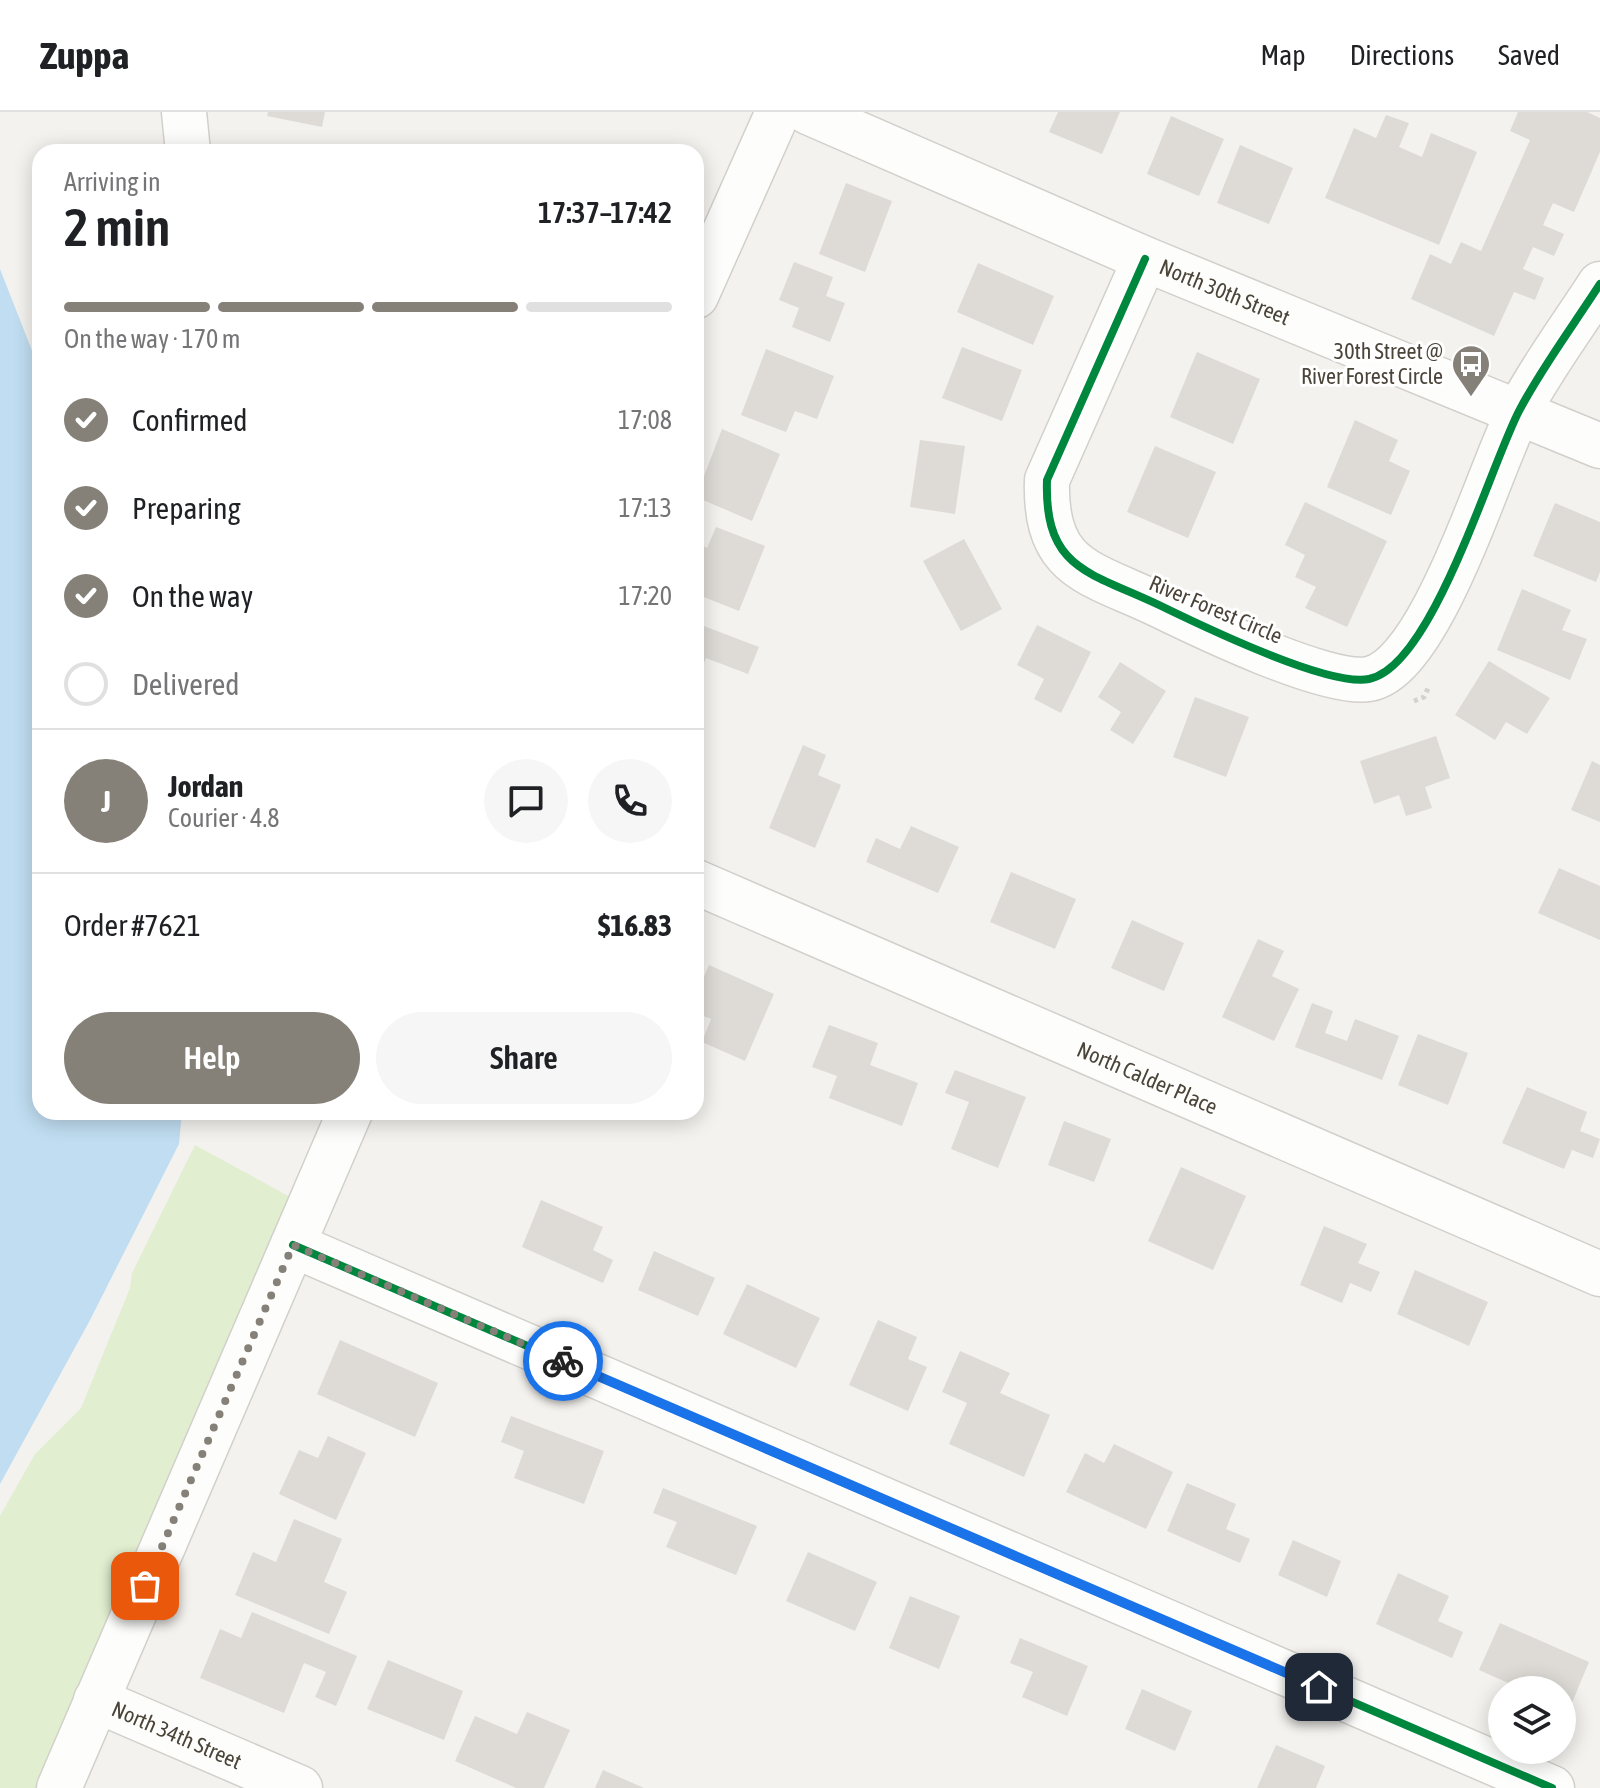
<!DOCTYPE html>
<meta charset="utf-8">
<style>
:root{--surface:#fff;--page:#f6f6f6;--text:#202124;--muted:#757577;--line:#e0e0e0;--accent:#868178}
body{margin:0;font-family:"Asap Condensed",sans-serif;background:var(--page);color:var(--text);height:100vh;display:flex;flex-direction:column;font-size:30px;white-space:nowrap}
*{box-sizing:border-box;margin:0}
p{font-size:26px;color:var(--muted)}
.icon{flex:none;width:44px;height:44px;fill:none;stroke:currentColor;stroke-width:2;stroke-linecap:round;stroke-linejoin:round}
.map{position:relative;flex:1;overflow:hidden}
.panel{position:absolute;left:32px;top:32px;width:672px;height:976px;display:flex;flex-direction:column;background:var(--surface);border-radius:24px;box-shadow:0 4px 20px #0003}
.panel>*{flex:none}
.tools{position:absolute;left:1488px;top:1564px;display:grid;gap:16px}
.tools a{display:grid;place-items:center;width:88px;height:88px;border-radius:50%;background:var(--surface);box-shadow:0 4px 20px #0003;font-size:40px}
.pin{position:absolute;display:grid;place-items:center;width:68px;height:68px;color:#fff;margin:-34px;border-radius:16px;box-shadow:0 4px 12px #0006}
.courier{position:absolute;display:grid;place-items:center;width:80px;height:80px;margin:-40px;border:6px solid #1a73e8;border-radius:50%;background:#fff;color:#222;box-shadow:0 2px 10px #0007}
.headline em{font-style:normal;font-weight:600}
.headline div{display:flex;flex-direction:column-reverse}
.headline{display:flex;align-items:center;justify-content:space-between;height:136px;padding:0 32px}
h1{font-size:52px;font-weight:600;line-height:60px}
.bar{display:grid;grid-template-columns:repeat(4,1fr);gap:12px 8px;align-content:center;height:96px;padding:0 32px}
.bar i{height:10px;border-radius:6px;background:var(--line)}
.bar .active{background:var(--accent)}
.bar p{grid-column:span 4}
.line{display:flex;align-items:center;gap:20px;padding:0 32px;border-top:2px solid var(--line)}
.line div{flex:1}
.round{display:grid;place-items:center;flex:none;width:84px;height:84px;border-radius:42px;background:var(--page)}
ol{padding:0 32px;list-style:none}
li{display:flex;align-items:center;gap:24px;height:88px}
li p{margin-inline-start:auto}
li .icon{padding:8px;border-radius:50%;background:var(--accent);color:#fff;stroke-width:4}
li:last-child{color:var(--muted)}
li i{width:44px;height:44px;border:4px solid var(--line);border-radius:50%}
.button{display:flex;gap:16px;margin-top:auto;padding:16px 32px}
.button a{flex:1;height:92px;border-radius:48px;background:var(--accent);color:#fff;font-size:32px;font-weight:600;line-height:92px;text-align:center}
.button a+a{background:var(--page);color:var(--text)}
header{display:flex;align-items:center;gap:48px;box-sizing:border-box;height:112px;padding:0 40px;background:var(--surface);border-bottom:2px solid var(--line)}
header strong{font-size:38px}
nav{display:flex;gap:44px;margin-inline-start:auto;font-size:28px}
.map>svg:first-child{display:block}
.park{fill:#e1eecf}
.water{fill:#c0ddf1}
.building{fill:#dedbd6}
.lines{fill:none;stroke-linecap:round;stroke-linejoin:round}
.minor-casing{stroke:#d2d0cb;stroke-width:47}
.path{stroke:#d3d2cc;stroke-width:5;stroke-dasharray:4 4;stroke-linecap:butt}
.minor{stroke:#fdfdfc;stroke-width:44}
.cycleway-casing{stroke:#fff;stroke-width:13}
.cycleway{stroke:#00873e;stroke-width:8}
.done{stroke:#868178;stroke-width:8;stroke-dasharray:0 14.4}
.route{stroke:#1a73e8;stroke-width:10}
.labels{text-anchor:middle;stroke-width:6;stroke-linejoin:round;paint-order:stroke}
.street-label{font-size:22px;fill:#4b4439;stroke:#fff}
.poi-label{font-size:22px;fill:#4b4439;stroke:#fff;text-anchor:end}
</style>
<header>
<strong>Zuppa</strong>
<nav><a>Map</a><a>Directions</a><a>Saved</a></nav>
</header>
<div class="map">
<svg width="1600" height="1676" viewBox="0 0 1600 1676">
<rect width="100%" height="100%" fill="#f4f2ee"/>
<!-- park -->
<polygon class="park" points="195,1033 292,1086 39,1676 0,1676 0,1404 35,1342 81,1296 130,1176 132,1161"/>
<!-- water -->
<polygon class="water" points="0,157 40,259 40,1000 182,1000 179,1032 89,1210 0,1372"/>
<!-- building -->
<g class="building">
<polygon points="268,0 325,0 322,15 267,4"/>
<polygon points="1058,0 1120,0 1102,42 1049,20"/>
<polygon points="1518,0 1587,0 1600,6 1600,40 1574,100 1553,91 1543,113 1564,122 1554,144 1533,135 1523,157 1544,166 1535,188 1514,180 1494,224 1411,187 1430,142 1451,152 1461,130 1481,139 1530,28 1510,19"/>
<polygon points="1386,3 1409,11 1399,35 1422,45 1431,21 1477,40 1439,133 1325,86 1354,16 1376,26"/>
<polygon points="1171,4 1224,27 1199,84 1147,62"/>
<polygon points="1240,33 1293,56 1269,112 1217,91"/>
<polygon points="846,71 892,89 865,160 819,142"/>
<polygon points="794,150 833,165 826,184 845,191 830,230 792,215 799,196 779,188"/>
<polygon points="978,151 1054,184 1033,233 957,200"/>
<polygon points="962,235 1022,258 1002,309 942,286"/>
<polygon points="766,237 834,264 817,307 795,299 786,320 741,303"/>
<polygon points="1197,240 1260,267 1233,332 1170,305"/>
<polygon points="1355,308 1398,328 1389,349 1410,359 1391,403 1327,375"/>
<polygon points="722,317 780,342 752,409 696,385"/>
<polygon points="920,328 965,334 955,402 910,395"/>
<polygon points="1155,334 1216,360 1188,426 1127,400"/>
<polygon points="1305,390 1387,429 1347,515 1305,496 1316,475 1295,465 1305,443 1285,433"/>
<polygon points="1555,391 1600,410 1600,460 1596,470 1533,444"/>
<polygon points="716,415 765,434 739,499 696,482 696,431 707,436"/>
<polygon points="964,427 1002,497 961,519 923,449"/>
<polygon points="1522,477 1571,498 1562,518 1587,527 1570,568 1497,538"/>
<polygon points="696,511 759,535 748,562 706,546 696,571"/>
<polygon points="1037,513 1091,540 1061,601 1034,587 1044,567 1017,553"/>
<polygon points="1489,549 1550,586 1527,622 1506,610 1495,628 1455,603"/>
<polygon points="1120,550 1166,579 1133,632 1110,618 1121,600 1098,585"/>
<polygon points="1195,585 1249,605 1226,665 1173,645"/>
<polygon points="1436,624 1450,666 1425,675 1432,696 1406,704 1399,683 1374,692 1360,649"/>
<polygon points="803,633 826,643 818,663 841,673 815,736 769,716"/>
<polygon points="1592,649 1600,653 1600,710 1571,698"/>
<polygon points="911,714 959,735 938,781 866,750 876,726 900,737"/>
<polygon points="1559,756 1600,774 1600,828 1538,801"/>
<polygon points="1011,760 1076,787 1055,837 990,810"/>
<polygon points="1132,808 1184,831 1164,879 1111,856"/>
<polygon points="1258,827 1284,839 1272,864 1299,877 1274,929 1222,905"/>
<polygon points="709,853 774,882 745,949 702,930 711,907 696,901 696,883"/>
<polygon points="1312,891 1333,899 1325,921 1347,929 1355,907 1399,924 1382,968 1295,935"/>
<polygon points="829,913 878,931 870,953 918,971 902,1014 829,986 837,964 812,955"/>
<polygon points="1418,922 1468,941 1448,993 1398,973"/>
<polygon points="955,958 1026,985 998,1056 951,1037 969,990 945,981"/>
<polygon points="1527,975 1587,1000 1580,1019 1600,1027 1593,1046 1572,1038 1564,1057 1502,1031"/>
<polygon points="1064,1009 1111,1027 1094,1070 1048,1053"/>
<polygon points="1181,1055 1246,1084 1213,1158 1148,1129"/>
<polygon points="541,1088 603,1115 593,1138 613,1148 603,1171 522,1135"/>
<polygon points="1324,1114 1367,1132 1358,1151 1380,1160 1371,1180 1350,1171 1342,1191 1300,1173"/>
<polygon points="654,1139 715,1166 698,1204 638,1178"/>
<polygon points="1415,1158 1488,1190 1469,1234 1397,1202"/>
<polygon points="747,1172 820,1206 796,1256 723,1222"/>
<polygon points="878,1208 917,1225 908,1247 927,1255 908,1299 849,1273"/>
<polygon points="340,1228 438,1271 415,1325 317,1282"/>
<polygon points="960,1239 1010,1261 1000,1281 1050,1303 1024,1365 949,1332 967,1291 942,1280"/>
<polygon points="511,1304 604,1339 584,1392 514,1366 524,1339 501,1330"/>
<polygon points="328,1324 366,1341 336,1408 279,1382 299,1338 318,1346"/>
<polygon points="1114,1332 1173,1360 1146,1417 1066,1380 1085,1341 1104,1351"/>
<polygon points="1187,1371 1236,1392 1226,1417 1250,1427 1240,1451 1167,1419"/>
<polygon points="663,1376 757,1414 736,1463 666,1435 677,1410 653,1401"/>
<polygon points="294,1407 342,1427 324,1470 347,1480 329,1522 235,1483 253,1440 276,1450"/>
<polygon points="1293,1428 1341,1449 1327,1485 1278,1463"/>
<polygon points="808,1440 877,1470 855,1519 786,1489"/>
<polygon points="1398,1461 1449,1484 1438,1509 1463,1520 1452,1546 1376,1512"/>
<polygon points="910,1484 960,1504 939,1557 889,1536"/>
<polygon points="252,1500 357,1544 336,1594 315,1585 326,1560 304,1551 284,1601 200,1566 220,1517 241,1526"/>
<polygon points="1500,1511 1589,1550 1569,1598 1562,1595 1562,1578 1524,1578 1479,1558"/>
<polygon points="1020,1526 1088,1554 1067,1604 1022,1585 1033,1560 1010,1551"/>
<polygon points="388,1548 463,1579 444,1628 367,1597"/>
<polygon points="1142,1577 1192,1599 1175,1639 1125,1617"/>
<polygon points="527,1600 570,1618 544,1676 516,1676 455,1649 475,1604 517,1622"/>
<polygon points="1276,1633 1325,1654 1316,1676 1257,1676"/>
<polygon points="603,1658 644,1676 595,1676"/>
</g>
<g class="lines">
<!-- minor casing -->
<g class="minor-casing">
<g id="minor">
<polyline points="184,0 188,40"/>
<path id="s1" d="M808,0L1145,147L1600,334"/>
<path d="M1145,147L1047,368C1044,458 1090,460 1159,493C1200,513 1328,575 1369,567C1432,555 1489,357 1519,299C1542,255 1573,214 1600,172"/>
<polyline points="696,184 778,0"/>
<path id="s2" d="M696,770L1600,1162"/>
<polyline points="293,1133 1552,1676"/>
<path id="s3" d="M96,1588L300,1676"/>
<polyline points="59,1676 350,1000"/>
</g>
</g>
<!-- path -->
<polyline class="path" points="1414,589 1424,585 1429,574"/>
<!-- minor -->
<use href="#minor" class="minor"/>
<!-- cycleway casing -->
<g class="cycleway-casing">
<g id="cycleway">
<path d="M1145,147L1047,368C1044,458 1090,460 1159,493C1200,513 1328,575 1369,567C1432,555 1489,357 1519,299C1542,255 1573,214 1600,172"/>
<polyline points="293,1133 1552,1676"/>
</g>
</g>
<!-- cycleway -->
<use href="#cycleway" class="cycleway"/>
</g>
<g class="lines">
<!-- done -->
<polyline class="done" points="145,1474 293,1133 563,1249"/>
<!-- route -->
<polyline class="route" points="563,1249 1319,1575"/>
</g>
<!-- icons -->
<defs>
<g id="bus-pin" transform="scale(2)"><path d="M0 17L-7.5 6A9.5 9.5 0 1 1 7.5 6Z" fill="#868178" stroke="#fff"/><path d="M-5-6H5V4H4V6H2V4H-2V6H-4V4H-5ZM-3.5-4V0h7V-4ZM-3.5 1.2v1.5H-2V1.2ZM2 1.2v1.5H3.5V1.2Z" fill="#fff"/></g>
</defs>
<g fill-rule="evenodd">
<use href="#bus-pin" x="1471" y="252"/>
</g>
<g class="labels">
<!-- street labels -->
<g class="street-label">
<text dy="8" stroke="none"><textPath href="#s1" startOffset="454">North 30th Street</textPath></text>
<text transform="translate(1216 497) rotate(23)" y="8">River Forest Circle</text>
<text dy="8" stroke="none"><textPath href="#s2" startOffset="492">North Calder Place</textPath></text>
<text dy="8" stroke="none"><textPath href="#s3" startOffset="88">North 34th Street</textPath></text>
</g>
<!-- poi labels -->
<g class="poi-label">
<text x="1443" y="247">30th Street @<tspan x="1443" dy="25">River Forest Circle</tspan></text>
</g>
</g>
</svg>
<div class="tools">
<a><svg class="icon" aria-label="layers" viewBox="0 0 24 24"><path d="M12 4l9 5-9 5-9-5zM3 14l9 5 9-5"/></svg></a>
</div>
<div class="pin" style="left:145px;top:1474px;background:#ea580c"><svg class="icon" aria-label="bag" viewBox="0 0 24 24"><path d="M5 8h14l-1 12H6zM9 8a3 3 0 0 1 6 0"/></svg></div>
<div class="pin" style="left:1319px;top:1575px;background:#1f2937"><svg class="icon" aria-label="home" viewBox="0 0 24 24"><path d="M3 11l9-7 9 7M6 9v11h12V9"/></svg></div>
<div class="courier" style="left:563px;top:1249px"><svg class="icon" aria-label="bike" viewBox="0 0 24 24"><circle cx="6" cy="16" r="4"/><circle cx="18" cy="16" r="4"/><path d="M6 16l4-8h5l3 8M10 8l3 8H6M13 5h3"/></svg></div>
<section class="panel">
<div class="headline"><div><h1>2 min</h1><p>Arriving in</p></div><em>17:37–17:42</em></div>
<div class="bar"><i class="active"></i><i class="active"></i><i class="active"></i><i></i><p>On the way · 170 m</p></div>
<ol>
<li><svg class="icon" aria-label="check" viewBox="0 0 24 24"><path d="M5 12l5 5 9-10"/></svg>Confirmed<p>17:08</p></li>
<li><svg class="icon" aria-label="check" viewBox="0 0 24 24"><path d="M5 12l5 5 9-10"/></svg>Preparing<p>17:13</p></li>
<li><svg class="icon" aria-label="check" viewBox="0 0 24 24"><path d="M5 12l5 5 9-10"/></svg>On the way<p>17:20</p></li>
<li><i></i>Delivered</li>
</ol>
<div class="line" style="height:144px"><b class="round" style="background:var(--accent);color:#fff">J</b><div><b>Jordan</b><p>Courier · 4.8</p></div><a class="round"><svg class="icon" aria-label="chat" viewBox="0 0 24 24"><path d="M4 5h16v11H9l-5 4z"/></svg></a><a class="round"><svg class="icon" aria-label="phone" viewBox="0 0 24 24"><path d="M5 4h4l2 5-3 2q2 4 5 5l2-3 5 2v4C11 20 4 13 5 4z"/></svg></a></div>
<div class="line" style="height:104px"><div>Order #7621</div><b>$16.83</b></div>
<div class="button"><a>Help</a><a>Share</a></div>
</section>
</div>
